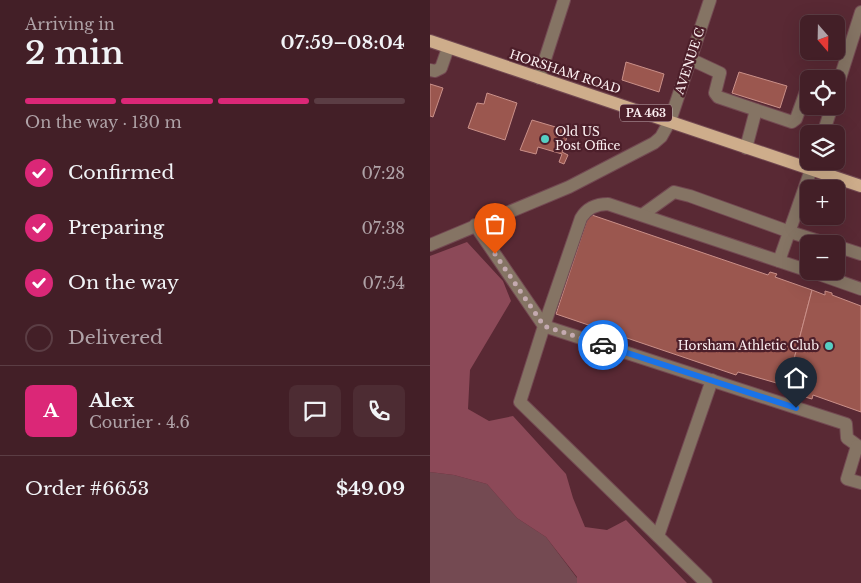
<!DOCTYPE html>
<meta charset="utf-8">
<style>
:root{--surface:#431f27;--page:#4d2c33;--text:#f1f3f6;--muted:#afa2a7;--line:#5b3d44;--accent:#db2777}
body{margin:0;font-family:"Libre Baskerville",serif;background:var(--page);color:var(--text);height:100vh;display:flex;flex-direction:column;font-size:19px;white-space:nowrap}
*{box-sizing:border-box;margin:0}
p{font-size:16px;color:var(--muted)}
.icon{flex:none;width:28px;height:28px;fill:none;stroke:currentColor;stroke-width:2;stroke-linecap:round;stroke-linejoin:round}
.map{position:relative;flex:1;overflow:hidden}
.side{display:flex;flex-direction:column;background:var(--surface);width:430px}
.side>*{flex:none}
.needle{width:32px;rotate:160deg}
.controls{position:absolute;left:370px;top:15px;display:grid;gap:10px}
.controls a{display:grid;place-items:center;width:45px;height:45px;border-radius:8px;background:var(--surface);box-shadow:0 5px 20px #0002,0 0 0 1px var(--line);font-size:25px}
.pin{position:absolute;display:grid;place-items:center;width:42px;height:42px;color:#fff;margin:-51px -21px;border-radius:50% 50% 50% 0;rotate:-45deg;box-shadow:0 0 5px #0007}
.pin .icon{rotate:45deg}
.courier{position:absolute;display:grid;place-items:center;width:50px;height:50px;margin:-25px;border:4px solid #1a73e8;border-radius:50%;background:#fff;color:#222;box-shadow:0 1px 6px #0007}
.headline em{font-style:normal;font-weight:600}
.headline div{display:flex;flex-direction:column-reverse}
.headline{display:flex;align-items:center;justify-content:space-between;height:85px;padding:0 25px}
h1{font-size:32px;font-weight:600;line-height:38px}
.bar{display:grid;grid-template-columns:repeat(4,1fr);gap:8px 5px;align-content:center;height:60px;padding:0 25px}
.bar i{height:6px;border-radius:4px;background:var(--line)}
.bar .selected{background:var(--accent)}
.bar p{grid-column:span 4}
.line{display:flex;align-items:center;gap:12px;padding:0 25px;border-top:1px solid var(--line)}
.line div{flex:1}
.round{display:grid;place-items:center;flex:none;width:52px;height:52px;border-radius:8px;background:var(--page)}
ol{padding:0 25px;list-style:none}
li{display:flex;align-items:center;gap:15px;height:55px}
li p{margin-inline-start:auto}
li .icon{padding:5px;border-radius:50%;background:var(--accent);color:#fff;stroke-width:4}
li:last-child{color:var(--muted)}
li i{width:28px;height:28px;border:2px solid var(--line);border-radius:50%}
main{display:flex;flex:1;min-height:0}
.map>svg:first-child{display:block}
.green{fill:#744a52}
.forest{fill:#8c4958}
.building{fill:#9b574f;stroke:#ca9089}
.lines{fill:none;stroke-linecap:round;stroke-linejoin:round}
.minor-casing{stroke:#734952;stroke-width:14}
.major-casing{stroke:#734952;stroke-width:14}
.minor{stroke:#857464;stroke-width:12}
.major{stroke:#cead8b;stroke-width:12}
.done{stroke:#c4aab0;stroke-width:5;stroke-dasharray:0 9}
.route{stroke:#1a73e8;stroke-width:6}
.poi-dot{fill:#56cec3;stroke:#4d1f2a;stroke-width:2}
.labels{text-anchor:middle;stroke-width:4.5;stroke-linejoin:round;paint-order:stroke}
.shield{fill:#4d1f2a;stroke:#c8b1b6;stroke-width:1}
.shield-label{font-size:11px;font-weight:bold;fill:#fdf0f2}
.street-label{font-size:12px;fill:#fdf0f2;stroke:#4d1f2a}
.poi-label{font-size:12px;fill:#fdf0f2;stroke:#4d1f2a;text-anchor:start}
</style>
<main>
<section class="side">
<div class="headline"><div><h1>2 min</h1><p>Arriving in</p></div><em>07:59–08:04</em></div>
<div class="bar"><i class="selected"></i><i class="selected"></i><i class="selected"></i><i></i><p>On the way · 130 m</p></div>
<ol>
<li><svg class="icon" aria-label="check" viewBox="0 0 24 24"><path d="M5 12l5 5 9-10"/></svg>Confirmed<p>07:28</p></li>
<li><svg class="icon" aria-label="check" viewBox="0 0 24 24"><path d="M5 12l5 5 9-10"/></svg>Preparing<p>07:38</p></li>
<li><svg class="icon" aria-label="check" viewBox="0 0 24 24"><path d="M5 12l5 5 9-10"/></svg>On the way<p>07:54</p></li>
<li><i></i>Delivered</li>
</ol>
<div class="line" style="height:90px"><b class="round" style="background:var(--accent);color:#fff">A</b><div><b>Alex</b><p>Courier · 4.6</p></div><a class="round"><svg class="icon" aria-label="chat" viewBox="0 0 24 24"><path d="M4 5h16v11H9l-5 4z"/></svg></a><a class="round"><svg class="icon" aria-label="phone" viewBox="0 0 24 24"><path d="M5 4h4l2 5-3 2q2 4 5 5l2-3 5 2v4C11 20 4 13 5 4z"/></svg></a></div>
<div class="line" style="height:65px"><div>Order #6653</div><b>$49.09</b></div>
</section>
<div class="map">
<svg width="431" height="583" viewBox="0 0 431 583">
<rect width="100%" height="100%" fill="#592934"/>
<!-- green -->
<polygon class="green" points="0,472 24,475 57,484 87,518 116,537 147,578 147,583 0,583"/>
<!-- forest -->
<polygon class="forest" points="37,242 73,281 81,301 40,370 38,409 59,421 83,416 136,474 143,498 155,527 177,530 196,520 257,583 147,583 147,577 116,537 87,518 57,484 24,475 0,472 0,256"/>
<!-- building -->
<g class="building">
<polygon points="196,62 234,74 229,92 192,80"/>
<polygon points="309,72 357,86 350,108 302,93"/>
<polygon points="0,84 13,88 3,117 0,116"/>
<polygon points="57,93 87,103 75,140 38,128 47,103 54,104"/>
<polygon points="102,120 139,131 132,152 138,155 134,164 129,162 132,154 108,147 106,154 90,150"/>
<polygon points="159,214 338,275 340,272 347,274 345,277 382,290 357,386 308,372 306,375 126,314"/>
<polygon points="382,290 395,295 395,291 402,293 402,295 431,306 431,412 383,395 382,399 375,397 377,393 357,386"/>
</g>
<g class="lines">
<!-- minor casing -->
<g class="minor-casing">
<g id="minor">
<polyline points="260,59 290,73 285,93 288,97 362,122 366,119 379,83"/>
<polyline points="0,70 5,71 11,68 18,48"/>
<polyline points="109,78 134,0"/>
<polyline points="406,91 431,12"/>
<polyline points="393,134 402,106"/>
<polyline points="316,148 326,110"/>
<polyline points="212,215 244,192 260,196 360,232 398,244"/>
<polyline points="45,225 114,326 90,402 276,583"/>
<polyline points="0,245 139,187 224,143 231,137 240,121 280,0"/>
<polyline points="406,246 431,254"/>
<polyline points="349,261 384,161"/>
<path d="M379,271L178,204C166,204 157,208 151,218L114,326L416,424L417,438L431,448"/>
<polyline points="380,271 431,289"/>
<polyline points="427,446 417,479 431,483"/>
<polyline points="228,536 282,380"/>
</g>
</g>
<!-- major casing -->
<g class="major-casing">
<polyline id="major" points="0,41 431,186"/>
</g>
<!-- minor -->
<use href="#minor" class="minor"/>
<!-- major -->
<use href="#major" class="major"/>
</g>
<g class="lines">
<!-- done -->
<polyline class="done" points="65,254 114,326 173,345"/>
<!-- route -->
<polyline class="route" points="173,345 366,408"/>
</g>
<!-- markers -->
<g class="poi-dot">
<circle cx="115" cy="139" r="5"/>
<circle cx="399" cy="346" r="5"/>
</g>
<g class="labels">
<!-- shield labels -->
<rect class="shield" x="190" y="104.5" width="52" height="17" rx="4"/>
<g class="shield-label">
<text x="216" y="117">PA 463</text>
</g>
<!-- street labels -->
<g class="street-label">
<text transform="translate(260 61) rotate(-72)" y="4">AVENUE C</text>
<text transform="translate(135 72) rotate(18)" y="4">HORSHAM ROAD</text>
</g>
<!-- poi labels -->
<g class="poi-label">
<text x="125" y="136">Old US<tspan x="125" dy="14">Post Office</tspan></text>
<text x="389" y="350" text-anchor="end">Horsham Athletic Club</text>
</g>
</g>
</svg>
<div class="controls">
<a><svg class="needle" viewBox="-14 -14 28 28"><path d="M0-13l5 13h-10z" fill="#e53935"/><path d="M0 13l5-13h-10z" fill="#afa2a7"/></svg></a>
<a><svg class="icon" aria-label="locate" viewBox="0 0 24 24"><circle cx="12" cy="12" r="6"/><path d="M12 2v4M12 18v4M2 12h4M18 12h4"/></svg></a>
<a><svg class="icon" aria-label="layers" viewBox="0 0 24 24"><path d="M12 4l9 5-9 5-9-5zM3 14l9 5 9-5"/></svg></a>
<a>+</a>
<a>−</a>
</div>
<div class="pin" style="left:65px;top:254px;background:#ea580c"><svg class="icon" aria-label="bag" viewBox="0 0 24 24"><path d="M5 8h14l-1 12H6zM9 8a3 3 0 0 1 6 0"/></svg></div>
<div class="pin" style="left:366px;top:408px;background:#1f2937"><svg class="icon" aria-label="home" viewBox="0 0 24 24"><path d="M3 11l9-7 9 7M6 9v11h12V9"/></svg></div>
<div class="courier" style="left:173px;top:345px"><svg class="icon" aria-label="car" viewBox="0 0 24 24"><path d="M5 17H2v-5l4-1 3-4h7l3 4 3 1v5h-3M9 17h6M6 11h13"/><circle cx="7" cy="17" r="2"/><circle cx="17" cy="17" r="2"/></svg></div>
</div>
</main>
